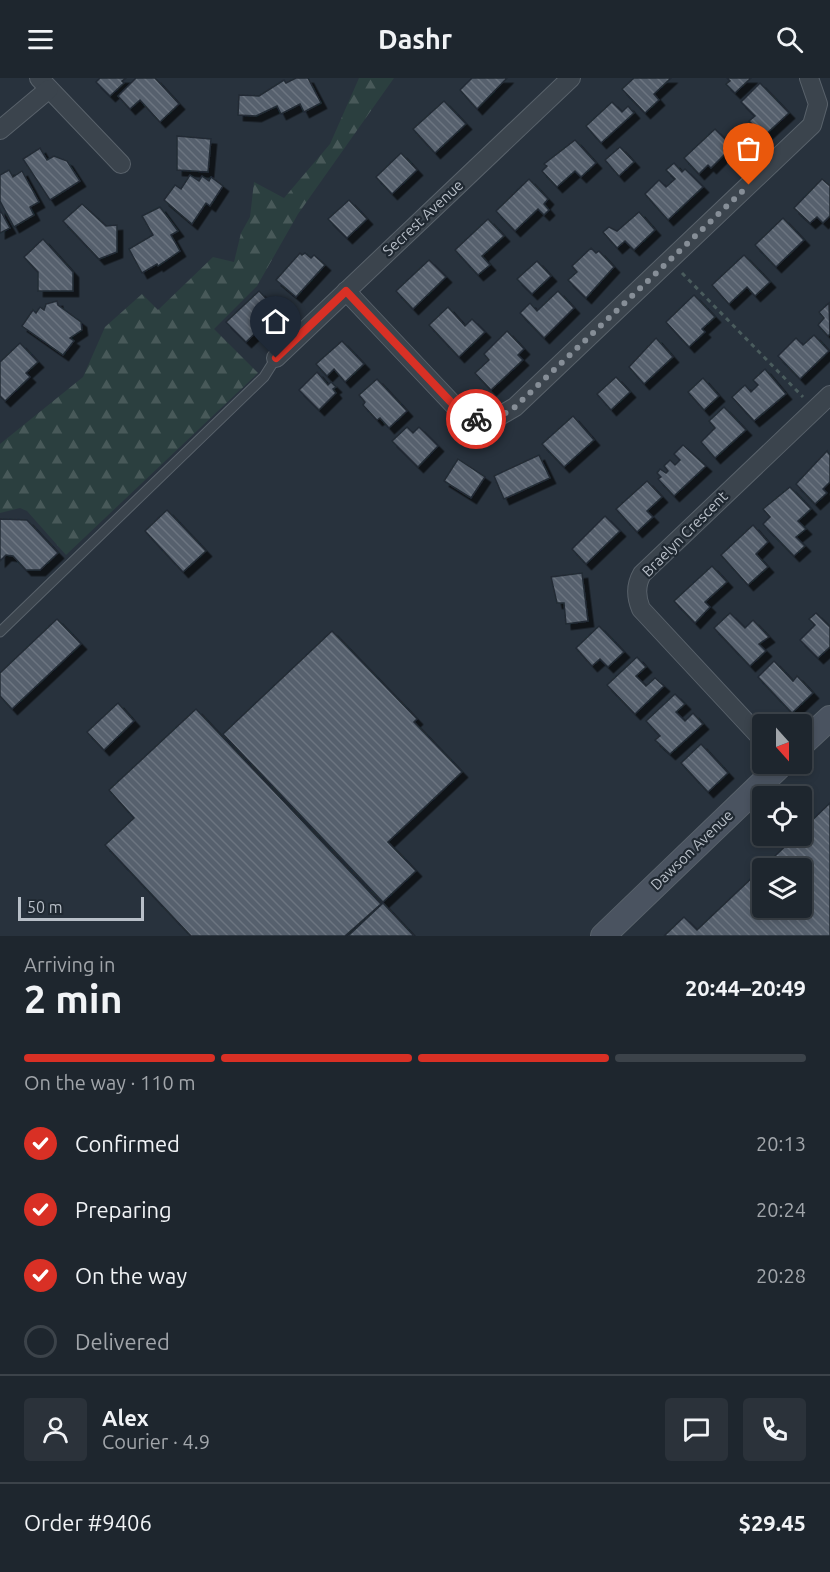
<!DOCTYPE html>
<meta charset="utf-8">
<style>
:root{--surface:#1e262e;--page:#2b323a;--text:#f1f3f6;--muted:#a1a5aa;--line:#3c434a;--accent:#d93025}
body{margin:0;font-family:Ubuntu,sans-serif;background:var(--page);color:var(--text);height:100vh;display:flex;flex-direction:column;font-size:22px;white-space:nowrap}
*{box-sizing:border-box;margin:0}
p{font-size:20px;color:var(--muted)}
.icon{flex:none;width:33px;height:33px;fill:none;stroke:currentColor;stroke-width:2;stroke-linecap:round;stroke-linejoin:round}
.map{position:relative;height:858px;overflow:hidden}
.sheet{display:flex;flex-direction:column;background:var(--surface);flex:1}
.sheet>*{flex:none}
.needle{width:39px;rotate:159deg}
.tools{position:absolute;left:752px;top:636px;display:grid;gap:12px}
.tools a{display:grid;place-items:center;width:60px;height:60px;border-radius:6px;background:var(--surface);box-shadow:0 3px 9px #0003,0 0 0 2px var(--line);font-size:30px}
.scale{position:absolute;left:18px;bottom:15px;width:126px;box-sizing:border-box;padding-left:6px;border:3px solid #b8bfc8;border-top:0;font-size:16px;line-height:21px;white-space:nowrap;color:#b8bfc8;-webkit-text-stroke:4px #202932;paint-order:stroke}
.pin{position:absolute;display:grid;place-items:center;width:51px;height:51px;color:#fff;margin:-62px -26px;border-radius:50% 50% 50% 0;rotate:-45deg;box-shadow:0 0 6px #0007}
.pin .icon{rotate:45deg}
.courier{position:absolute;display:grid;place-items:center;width:60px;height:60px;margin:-30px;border:4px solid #d93025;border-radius:50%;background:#fff;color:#222;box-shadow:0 2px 8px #0007}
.headline em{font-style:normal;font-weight:600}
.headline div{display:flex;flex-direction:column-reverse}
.headline{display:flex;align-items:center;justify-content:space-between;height:102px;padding:0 24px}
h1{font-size:39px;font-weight:600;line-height:45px}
.bar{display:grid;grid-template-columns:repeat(4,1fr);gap:9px 6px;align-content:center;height:72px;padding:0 24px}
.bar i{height:8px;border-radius:4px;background:var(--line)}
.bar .active{background:var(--accent)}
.bar p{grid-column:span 4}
.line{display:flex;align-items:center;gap:15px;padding:0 24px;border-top:2px solid var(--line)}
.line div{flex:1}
.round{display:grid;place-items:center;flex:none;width:63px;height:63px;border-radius:6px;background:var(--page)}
ol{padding:0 24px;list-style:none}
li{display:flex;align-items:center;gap:18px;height:66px}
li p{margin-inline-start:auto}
li .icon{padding:6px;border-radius:50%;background:var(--accent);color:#fff;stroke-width:4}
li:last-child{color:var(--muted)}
li i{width:33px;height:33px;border:3px solid var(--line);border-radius:50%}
header{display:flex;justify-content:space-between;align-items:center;height:78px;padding:0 24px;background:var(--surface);font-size:27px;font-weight:600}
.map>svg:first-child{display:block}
.forest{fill:url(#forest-firs)}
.building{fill:url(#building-back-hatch);stroke:#222b34;stroke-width:1.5;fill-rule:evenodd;filter:url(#shadow)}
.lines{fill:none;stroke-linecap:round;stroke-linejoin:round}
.lane-casing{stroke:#59626b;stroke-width:11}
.street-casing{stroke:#59626b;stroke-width:20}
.secondary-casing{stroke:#59626b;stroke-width:26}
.path{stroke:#4a5c5d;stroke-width:3;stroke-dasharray:4.5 4.5;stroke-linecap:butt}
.lane{stroke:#3b444d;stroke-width:9}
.street{stroke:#3b444d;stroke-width:18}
.secondary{stroke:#4a5360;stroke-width:24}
.done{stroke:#868e97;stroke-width:6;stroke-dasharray:0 10.8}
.route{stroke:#d93025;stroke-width:8}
.labels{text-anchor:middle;stroke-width:4.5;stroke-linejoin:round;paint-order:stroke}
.street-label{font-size:15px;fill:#b8bfc8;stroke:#202932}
</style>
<header><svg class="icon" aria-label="menu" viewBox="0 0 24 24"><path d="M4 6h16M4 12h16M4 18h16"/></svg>Dashr<svg class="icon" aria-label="search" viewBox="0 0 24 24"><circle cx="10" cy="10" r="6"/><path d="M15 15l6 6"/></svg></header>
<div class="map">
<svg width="830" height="858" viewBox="0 0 830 858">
<defs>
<pattern id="forest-firs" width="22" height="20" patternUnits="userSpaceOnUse" patternTransform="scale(1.5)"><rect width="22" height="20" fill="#2b3f3f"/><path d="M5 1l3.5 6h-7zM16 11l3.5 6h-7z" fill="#485959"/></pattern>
<pattern id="building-back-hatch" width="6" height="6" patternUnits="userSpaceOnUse" patternTransform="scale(1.5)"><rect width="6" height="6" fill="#56606d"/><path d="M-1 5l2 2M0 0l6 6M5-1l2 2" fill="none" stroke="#6c7580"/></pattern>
<filter id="shadow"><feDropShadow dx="5.5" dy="5.5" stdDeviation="0" flood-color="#0009"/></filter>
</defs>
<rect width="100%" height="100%" fill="#28323d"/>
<!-- forest -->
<polygon class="forest" points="359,0 394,0 298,136 257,208 214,251 258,295 66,477 27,433 20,430 0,435 0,366 83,299 105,249 142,216 158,232 213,179 234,184 241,155 250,139 254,104 284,120 330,66"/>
<!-- building -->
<g class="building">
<polygon points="100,0 126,0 122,3 124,5 110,18 96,4"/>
<polygon points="136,0 155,0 179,26 160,44 140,22 130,31 118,18"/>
<polygon points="296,0 308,0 321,25 304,34 300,26 281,36 277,28 256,38 238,37 239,17 259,18 284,2 286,5"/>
<polygon points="472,0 507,0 477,31 460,12"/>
<polygon points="634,0 671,0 654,16 659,22 645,35 622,11"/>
<polygon points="727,0 751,0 735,15 726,6 730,3"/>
<polygon points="760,5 789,35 764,58 749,43 755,38 741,24"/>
<polygon points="444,23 466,46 435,75 413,51"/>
<polygon points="612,24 622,34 628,28 634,35 601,65 586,48"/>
<polygon points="745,47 759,63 747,73 733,58"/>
<polygon points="715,51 730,66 724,72 726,75 711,90 708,87 699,96 684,80"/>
<polygon points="177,58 211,61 208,94 177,92"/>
<polygon points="575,62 596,85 581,99 575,93 557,109 542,93 547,88 544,86"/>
<polygon points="620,69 634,84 619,98 605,82"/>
<polygon points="40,70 47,82 54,78 67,83 80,103 50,122 23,81"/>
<polygon points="401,75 417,92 392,116 376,99"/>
<polygon points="674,85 682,94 685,91 703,109 668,142 645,116 659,102 666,109 675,101 666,92"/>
<polygon points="9,92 13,99 22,93 39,124 30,129 34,137 14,149 0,123 0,97"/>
<polygon points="190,97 199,103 202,98 209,103 211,99 223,108 210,128 206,125 192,146 164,122 175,107 181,111"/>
<polygon points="529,101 548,121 544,126 549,132 544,137 538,131 515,153 496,133"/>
<polygon points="822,101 830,108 830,138 823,145 817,139 810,145 794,130"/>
<polygon points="349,122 367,141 347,160 328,141"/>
<polygon points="82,126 106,148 117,147 117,174 99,181 63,143"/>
<polygon points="160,129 178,153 171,157 180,173 158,188 157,186 142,195 129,171 153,157 142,138"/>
<polygon points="0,132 10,150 0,155"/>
<polygon points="639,134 655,152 634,172 625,163 617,170 603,154 609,149 617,153"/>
<polygon points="783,140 804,162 776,189 755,167"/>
<polygon points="488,141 504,158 482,178 490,187 478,197 455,172"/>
<polygon points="43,161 73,194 73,213 38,213 38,194 24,179"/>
<polygon points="591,170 596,175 599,173 614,189 586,220 568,202 577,194 572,188"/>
<polygon points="300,175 302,177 305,175 311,180 314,177 325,187 296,219 276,202"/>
<polygon points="744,177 770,204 755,218 747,209 729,226 712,207"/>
<polygon points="429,182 446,199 413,231 396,213"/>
<polygon points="537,183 551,198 532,216 517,201"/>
<polygon points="259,213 276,231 265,241 268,243 246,264 226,244"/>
<polygon points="558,213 574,230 544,260 520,235 530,225 537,233"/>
<polygon points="694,217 715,239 702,251 705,254 689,269 666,244"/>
<polygon points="57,223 58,227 81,244 82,252 70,260 74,263 63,277 22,248 33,232 36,235 40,229 44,232 46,226"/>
<polygon points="829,225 830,256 828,258 818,247 824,240 819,234"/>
<polygon points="448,229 465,248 472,241 485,254 459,279 429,247"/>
<polygon points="507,253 524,271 518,277 523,282 491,312 475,295 489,282 484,276"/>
<polygon points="814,257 829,273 800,301 778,278 796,260 803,267"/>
<polygon points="656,260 673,279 644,306 629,289"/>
<polygon points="342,263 364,286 345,304 334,291 327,298 316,286"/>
<polygon points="20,265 38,284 26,295 30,299 5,323 0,318 0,284"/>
<polygon points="765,291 786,316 754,343 732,319 745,307 751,314 758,307 753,302"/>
<polygon points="317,294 328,307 331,304 336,309 333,311 336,315 319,332 299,312"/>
<polygon points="616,299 630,314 611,332 597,316"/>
<polygon points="703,300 719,318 704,332 688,314"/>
<polygon points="377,301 407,333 389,350 380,340 377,342 363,327 365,324 359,317"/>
<polygon points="724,329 746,352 715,380 701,364 715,350 709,343"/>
<polygon points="573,338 594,362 564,389 542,366"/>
<polygon points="407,349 413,355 419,349 438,368 418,389 392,363"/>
<polygon points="683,367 706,388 674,418 658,401 661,399 657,395 660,391 666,395 668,393 664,388 670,382 675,387 680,382 674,376"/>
<polygon points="827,373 830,377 830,404 823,411 827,415 815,426 796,406"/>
<polygon points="539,377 550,400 504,421 494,398"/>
<polygon points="458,381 485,399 471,420 444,403"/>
<polygon points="647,403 662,419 647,433 653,439 637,454 616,431"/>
<polygon points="790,409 811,431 798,443 806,451 796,459 805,468 794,478 763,446 770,439 763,431"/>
<polygon points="167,432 206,473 183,494 145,453"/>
<polygon points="605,438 620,453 586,486 572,471"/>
<polygon points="0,441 27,442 58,475 40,492 26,492 13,478 6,477 0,483"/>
<polygon points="753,447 768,464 756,476 768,489 748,507 721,477"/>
<polygon points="712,488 727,504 705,524 710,529 695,545 674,523"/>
<polygon points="582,495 588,543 566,546 564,525 557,525 551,499"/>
<polygon points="730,535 745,550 753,542 769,559 759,566 766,573 750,588 714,550"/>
<polygon points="816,535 830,549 830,569 818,580 800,562 815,547 809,541"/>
<polygon points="57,541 81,566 12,631 0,618 0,595"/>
<polygon points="599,548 624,574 608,589 600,581 592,588 576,570"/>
<polygon points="332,553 417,641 414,644 462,694 388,764 416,793 383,824 223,656"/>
<polygon points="637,579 646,589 636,598 646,608 655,600 664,608 635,636 607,607"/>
<polygon points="774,583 793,603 797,598 813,615 792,635 758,599"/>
<polygon points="675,616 685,626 676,634 685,643 693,635 703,646 670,676 655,662 660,658 646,643"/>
<polygon points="118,625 134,643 104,672 87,654"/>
<polygon points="196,631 381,826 345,858 191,858 105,767 134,740 109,712"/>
<polygon points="701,666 728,695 708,714 681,685"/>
<path d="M830,725V858H664L684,839L697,852L796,758H801V753ZM762,790H801V830H762Z"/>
<polygon points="383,825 414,858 348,858"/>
</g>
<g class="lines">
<!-- lane casing -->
<g class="lane-casing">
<polyline id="lane" points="0,554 264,299 276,280"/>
</g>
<!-- street casing -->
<g class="street-casing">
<g id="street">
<polyline points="39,0 121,86"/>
<polyline points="0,52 49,11"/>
<polyline points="346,213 465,339 491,343 515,329 812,47 818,26 809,0"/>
<polyline points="276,280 571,0"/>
<path d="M762,661L641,531C636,519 635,508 642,496L830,317"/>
</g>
</g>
<!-- secondary casing -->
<g class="secondary-casing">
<g id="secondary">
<polyline points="801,667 830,640"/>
<polyline points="603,858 782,686"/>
</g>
</g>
<!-- path -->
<polyline class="path" points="682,195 803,319"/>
<!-- lane -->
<use href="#lane" class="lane"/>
<!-- street -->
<use href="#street" class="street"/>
<!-- secondary -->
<use href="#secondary" class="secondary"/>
</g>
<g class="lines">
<!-- done -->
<polyline class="done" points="476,341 491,344 515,329 749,107"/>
<!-- route -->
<polyline class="route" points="276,280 346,213 465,339 476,341"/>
</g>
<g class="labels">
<!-- street labels -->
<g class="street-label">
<text transform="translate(423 140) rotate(-43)" y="5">Secrest Avenue</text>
<text transform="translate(685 456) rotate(-45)" y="5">Braelyn Crescent</text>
<text transform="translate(692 772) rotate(-44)" y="5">Dawson Avenue</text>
</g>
</g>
</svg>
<div class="tools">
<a><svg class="needle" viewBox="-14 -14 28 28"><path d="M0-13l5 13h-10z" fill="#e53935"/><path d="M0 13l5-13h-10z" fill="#a1a5aa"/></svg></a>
<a><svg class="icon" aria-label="locate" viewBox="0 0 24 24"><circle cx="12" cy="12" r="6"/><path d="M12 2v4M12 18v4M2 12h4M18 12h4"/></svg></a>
<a><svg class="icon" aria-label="layers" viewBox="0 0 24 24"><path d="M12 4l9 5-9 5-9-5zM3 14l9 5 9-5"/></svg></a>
</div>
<div class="scale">50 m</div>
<div class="pin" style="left:749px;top:107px;background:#ea580c"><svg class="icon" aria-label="bag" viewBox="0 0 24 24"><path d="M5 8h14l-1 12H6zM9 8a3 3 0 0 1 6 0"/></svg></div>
<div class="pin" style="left:276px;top:280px;background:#1f2937"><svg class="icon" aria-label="home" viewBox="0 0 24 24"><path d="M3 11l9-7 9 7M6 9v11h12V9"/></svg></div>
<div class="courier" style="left:476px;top:341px"><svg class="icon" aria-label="bike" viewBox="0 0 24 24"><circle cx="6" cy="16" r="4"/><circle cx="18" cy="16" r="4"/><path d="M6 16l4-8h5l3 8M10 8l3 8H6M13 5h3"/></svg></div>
</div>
<section class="sheet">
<div class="headline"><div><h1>2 min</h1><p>Arriving in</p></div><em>20:44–20:49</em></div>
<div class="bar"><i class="active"></i><i class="active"></i><i class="active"></i><i></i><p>On the way · 110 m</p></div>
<ol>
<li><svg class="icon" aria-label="check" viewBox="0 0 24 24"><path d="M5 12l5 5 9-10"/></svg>Confirmed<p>20:13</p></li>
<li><svg class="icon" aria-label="check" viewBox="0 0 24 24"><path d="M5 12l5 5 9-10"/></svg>Preparing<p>20:24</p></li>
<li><svg class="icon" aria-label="check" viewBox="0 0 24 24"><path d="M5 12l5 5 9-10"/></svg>On the way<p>20:28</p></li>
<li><i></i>Delivered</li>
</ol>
<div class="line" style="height:108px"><a class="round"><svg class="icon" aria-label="person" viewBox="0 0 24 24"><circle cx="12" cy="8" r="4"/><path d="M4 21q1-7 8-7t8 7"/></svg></a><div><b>Alex</b><p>Courier · 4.9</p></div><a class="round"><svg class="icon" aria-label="chat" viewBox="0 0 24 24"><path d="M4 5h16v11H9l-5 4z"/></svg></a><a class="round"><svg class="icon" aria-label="phone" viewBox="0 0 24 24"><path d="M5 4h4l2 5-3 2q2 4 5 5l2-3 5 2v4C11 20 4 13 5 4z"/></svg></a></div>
<div class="line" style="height:78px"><div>Order #9406</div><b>$29.45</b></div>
</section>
